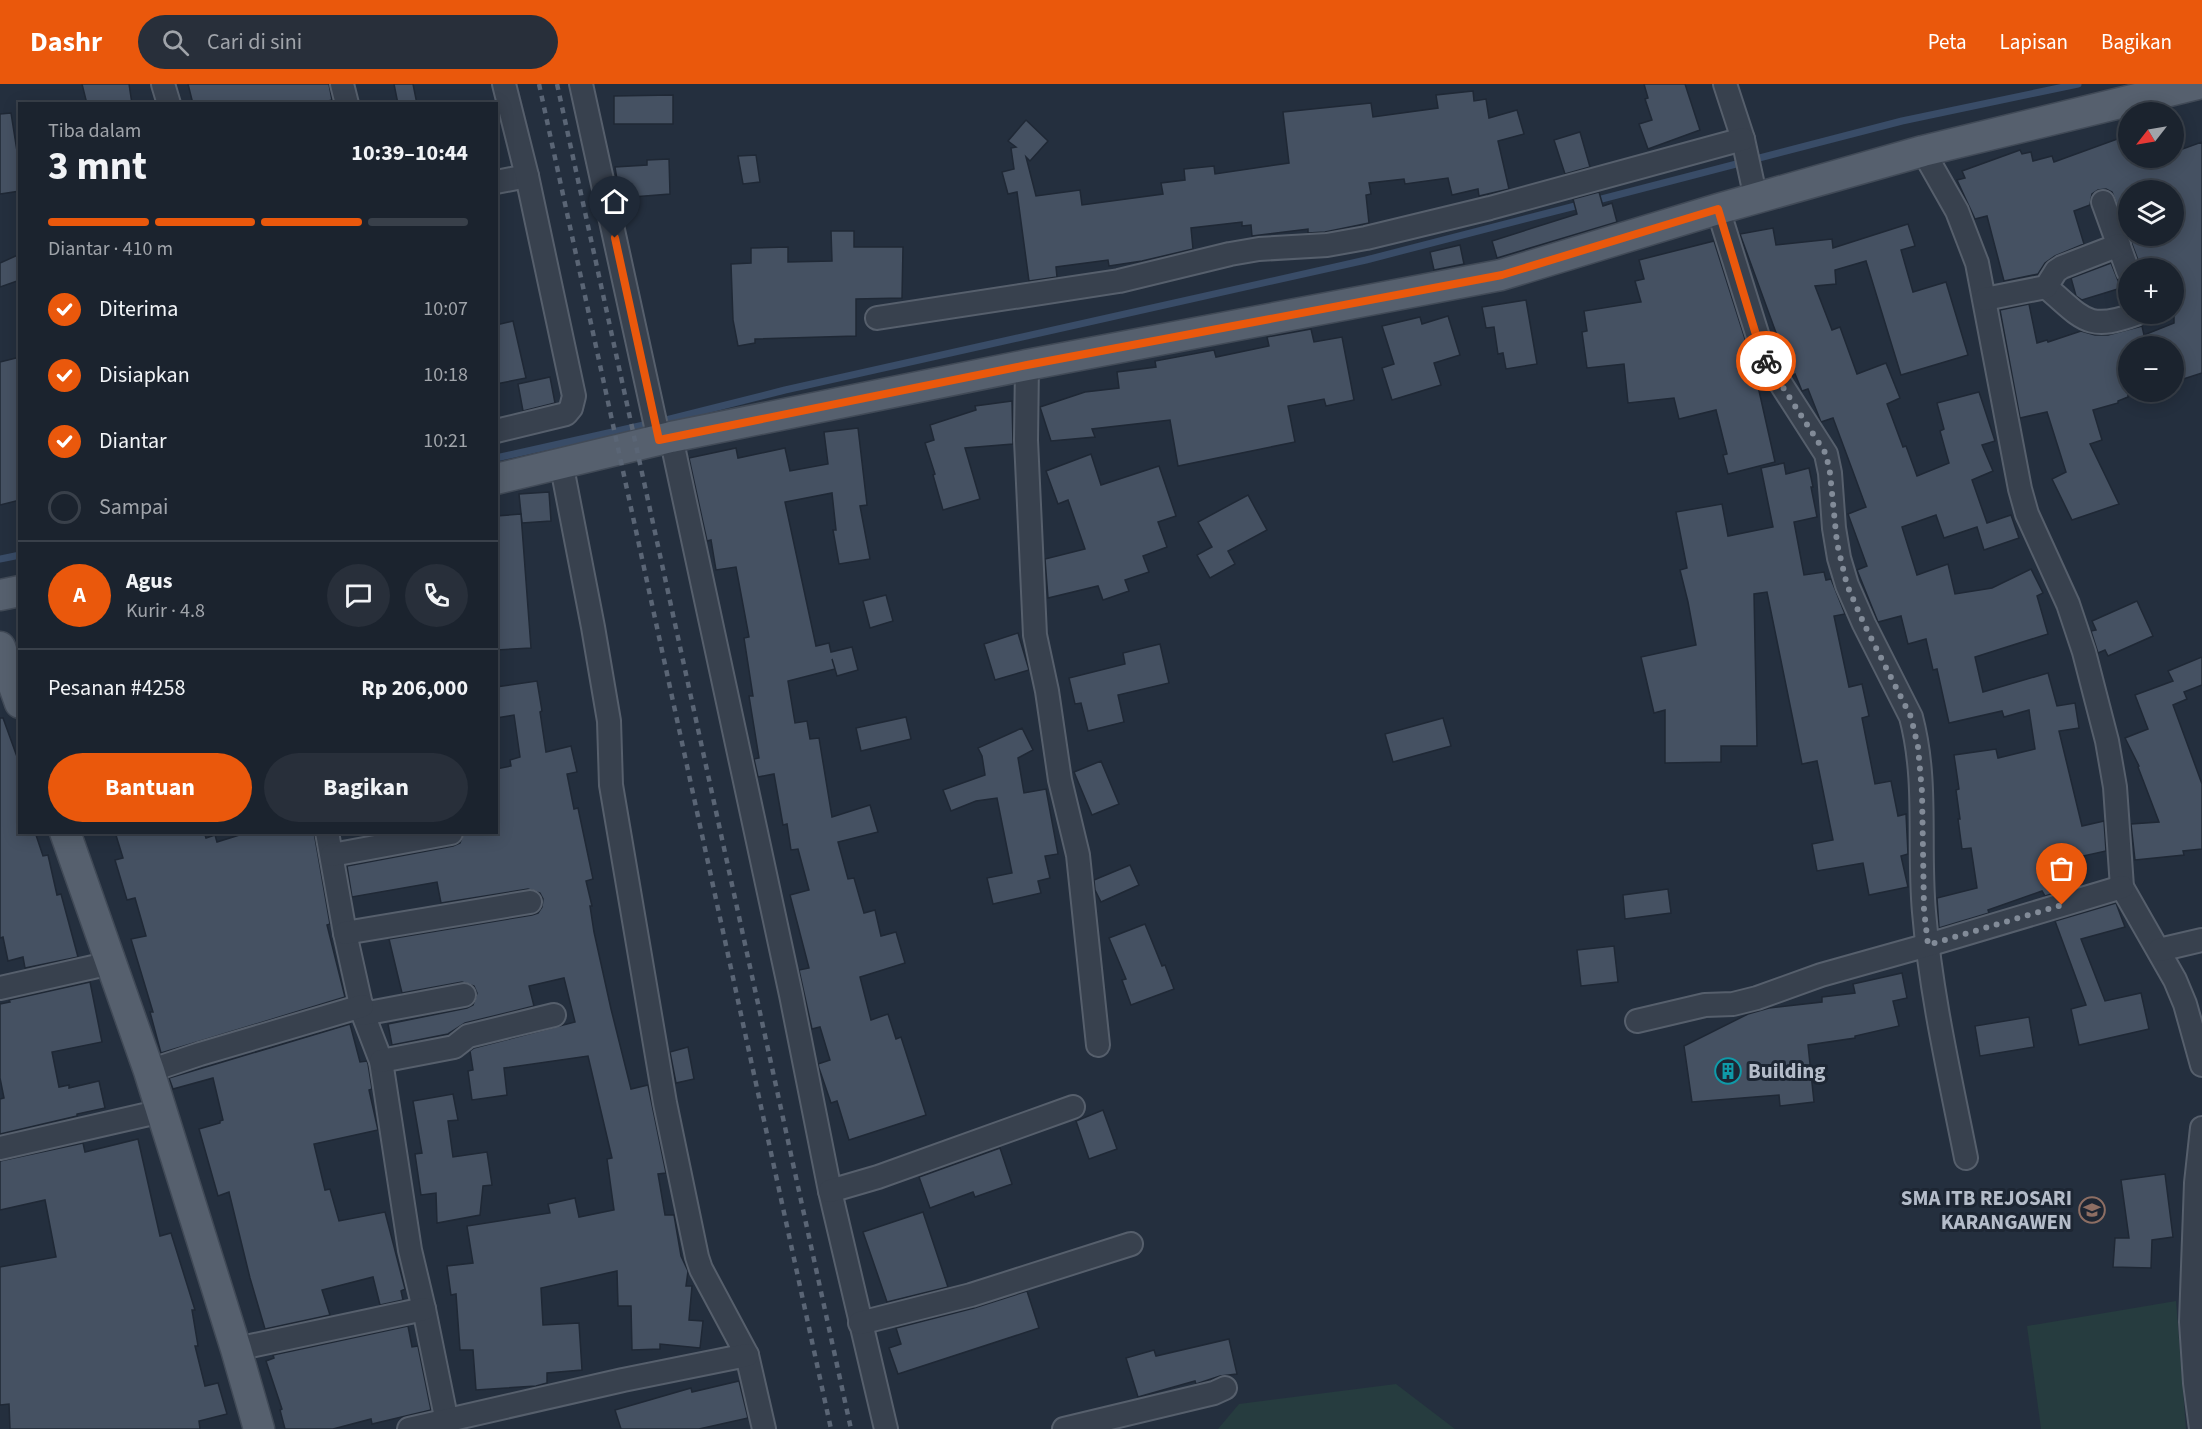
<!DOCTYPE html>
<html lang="id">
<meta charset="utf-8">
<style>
:root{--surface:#1b232e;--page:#282f3a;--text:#f1f3f6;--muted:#a0a4aa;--line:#39404a;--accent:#ea580c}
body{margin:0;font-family:"Source Sans 3",sans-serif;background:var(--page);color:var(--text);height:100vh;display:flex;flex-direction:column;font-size:22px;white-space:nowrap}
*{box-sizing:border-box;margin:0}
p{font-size:20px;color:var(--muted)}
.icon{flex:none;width:33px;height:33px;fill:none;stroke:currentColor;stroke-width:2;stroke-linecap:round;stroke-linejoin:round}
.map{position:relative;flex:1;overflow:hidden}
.drawer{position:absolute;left:18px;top:18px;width:480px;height:732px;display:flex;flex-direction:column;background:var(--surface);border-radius:0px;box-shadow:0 3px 15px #0003,0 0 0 2px var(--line)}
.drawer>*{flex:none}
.needle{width:39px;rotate:239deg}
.controls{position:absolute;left:2118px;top:18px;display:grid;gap:12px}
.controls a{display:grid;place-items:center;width:66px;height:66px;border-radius:50%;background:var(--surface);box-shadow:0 3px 15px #0003,0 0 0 2px var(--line);font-size:30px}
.pin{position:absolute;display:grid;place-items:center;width:51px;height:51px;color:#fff;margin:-62px -26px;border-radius:50% 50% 50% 0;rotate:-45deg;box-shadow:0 0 6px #0007}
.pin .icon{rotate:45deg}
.courier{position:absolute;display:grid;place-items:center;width:60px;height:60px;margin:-30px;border:4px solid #ea580c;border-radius:50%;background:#fff;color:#222;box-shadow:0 2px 8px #0007}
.overview em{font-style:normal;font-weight:700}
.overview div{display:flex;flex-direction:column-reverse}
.overview{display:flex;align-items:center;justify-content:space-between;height:102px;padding:0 30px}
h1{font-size:39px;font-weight:700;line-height:45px}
.bar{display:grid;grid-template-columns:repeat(4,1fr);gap:9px 6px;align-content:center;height:72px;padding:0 30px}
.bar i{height:8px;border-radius:4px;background:var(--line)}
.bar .current{background:var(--accent)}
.bar p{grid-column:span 4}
.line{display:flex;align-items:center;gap:15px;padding:0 30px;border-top:2px solid var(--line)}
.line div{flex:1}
.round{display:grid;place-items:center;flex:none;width:63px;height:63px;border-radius:32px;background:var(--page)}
ol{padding:0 30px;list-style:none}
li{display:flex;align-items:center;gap:18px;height:66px}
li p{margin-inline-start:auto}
li .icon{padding:6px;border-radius:50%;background:var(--accent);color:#fff;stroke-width:4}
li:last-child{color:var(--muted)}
li i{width:33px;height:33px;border:3px solid var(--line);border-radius:50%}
.primary-button{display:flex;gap:12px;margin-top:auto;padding:12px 30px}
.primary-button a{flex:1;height:69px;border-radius:36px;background:var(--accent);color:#fff;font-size:24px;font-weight:700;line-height:69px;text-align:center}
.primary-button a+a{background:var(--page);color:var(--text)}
header{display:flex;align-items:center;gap:36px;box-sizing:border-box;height:84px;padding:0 30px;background:var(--accent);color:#fff}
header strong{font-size:28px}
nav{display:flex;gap:33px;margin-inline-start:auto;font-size:21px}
.search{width:420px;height:54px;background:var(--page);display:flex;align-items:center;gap:15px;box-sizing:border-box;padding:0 21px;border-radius:33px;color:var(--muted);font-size:22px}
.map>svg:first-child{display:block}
.green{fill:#263c3f}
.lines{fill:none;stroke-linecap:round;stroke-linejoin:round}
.stream{stroke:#394c67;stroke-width:7}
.building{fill:#455162;stroke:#1f2835;stroke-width:1.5}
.minor-casing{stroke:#565f6c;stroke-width:26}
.major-casing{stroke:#414a57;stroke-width:33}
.minor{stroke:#38414e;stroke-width:22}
.major{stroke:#56606e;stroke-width:30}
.rail{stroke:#5a6575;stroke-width:4.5;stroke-dasharray:6 6;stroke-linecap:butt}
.done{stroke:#828b98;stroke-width:6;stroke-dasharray:0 10.8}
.route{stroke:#ea580c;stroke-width:8}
.labels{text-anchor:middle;stroke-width:6;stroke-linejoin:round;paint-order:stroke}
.poi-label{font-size:21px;font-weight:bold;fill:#b4bcc9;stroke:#1d2633;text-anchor:start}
</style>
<header>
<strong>Dashr</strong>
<div class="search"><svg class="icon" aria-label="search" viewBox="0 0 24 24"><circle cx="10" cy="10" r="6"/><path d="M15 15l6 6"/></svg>Cari di sini</div>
<nav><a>Peta</a><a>Lapisan</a><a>Bagikan</a></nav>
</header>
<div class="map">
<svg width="2202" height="1345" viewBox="0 0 2202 1345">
<rect width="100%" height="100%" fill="#242f3e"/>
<!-- green -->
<g class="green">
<polygon points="2176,1217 2186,1345 2041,1345 2027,1242"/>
<polygon points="1396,1300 1455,1345 1218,1345 1239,1320"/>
</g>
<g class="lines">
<!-- stream -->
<g class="stream">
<polyline points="1594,117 1902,37 2078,0"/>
<polyline points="496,374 666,336 785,306 1366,176 1583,120"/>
<polyline points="0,475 20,471"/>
</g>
</g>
<!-- building -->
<g class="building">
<polygon points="82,0 129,0 132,20 87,20"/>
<polygon points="188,0 329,0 332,16 317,20 193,20"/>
<polygon points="394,0 413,0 417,20 398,20"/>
<polygon points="1644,0 1685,0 1700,46 1648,65 1639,40 1652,36 1645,15 1648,14"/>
<polygon points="1473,7 1474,17 1486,15 1489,34 1517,26 1524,50 1498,57 1509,105 1479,112 1478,105 1452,111 1448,94 1405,100 1404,95 1369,99 1371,110 1366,111 1369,139 1325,148 1308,149 1308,145 1252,152 1251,141 1242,142 1242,138 1191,144 1193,165 1142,177 1109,182 1108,176 1056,183 1057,193 1029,197 1017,108 1008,110 1002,88 1014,85 1011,64 1016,63 1008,57 1026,36 1048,57 1030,77 1026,73 1036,112 1080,106 1082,121 1163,110 1161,99 1185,96 1184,85 1214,82 1215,90 1289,79 1283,28 1371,19 1373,33 1438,24 1436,11"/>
<polygon points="673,11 673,40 614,40 614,12"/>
<polygon points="11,29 17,67 20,66 20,107 0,110 0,30"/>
<polygon points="1580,48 1590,83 1565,90 1554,56"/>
<polygon points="2120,54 2121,58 2128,55 2128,74 2174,74 2174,68 2202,58 2202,289 2174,298 2174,262 2128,262 2128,313 2118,317 2118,319 2093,326 2102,356 2090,360 2119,420 2072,436 2052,395 2066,388 2047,328 2020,334 2000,226 2029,220 2037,259 2047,256 2048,258 2081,247 2095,251 2108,251 2142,242 2144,251 2174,239 2174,184 2141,184 2129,152 2174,152 2174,106 2128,106 2128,149 2112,108 2106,105 2098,106 2092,110 2090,121 2074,127 2084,160 2055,172 2045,179 2038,190 2004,197 1987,132 1975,135 1957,96 1965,94 1962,87 2020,66 2022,70 2031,68 2033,77 2052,72 2054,78"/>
<polygon points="756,71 760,98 743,100 738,72"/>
<polygon points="669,75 670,110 620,114 615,83 647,81 647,76"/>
<polygon points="1599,108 1603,122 1612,119 1617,138 1497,174 1492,157 1577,130 1573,115"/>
<polygon points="1908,140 1915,162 1901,166 1913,208 1946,198 1968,271 1901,291 1866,177 1835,186 1836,200 1815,202 1832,246 1840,243 1857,290 1886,279 1900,314 1887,320 1903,363 1906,362 1917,392 1949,379 1940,347 1944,345 1937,319 1979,308 1995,357 1982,361 1993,387 1972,396 1987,439 2011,431 2019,454 1984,466 1977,443 1944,454 1936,431 1902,443 1917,491 1948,480 1955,510 1992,504 2031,485 2043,509 2037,512 2048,550 1975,573 1983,608 2048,589 2057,622 2075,619 2079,644 2059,647 2082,742 2104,737 2106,767 2074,774 2078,802 2045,812 2042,807 1988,826 1989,829 1939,844 1937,814 1977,804 1971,764 1962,765 1958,735 1960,735 1956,706 1959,705 1954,671 1996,665 1998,674 2035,665 2029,626 2004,633 2002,627 1949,639 1937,585 1933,586 1926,555 1908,560 1901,532 1878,538 1857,486 1867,482 1848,430 1866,423 1852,385 1833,334 1821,338 1808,305 1802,307 1795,290 1792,292 1791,290 1740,150 1773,144 1776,161 1832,155 1833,164"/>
<polygon points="831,147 854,147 854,163 903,163 902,214 856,215 856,252 755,255 755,259 738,262 733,236 731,180 751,179 751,164 788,163 788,178 832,177"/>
<polygon points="1714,157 1753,280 1775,378 1728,390 1723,371 1727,370 1716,326 1679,335 1674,314 1628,319 1624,280 1587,284 1582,248 1587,247 1584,227 1641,218 1635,197 1644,195 1639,176"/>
<polygon points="1460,161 1464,180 1434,186 1430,168"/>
<polygon points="20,170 20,196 0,203 0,179"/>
<polygon points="2111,179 2121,204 2082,216 2076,212 2071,194"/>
<polygon points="1526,216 1537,280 1506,285 1503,269 1498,270 1494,243 1486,244 1482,223"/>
<polygon points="1448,232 1460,271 1434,279 1441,301 1392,316 1382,284 1394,280 1382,242 1420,233 1422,240"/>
<polygon points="513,237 526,294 496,300 496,241"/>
<polygon points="1311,245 1314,258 1342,253 1354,316 1326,322 1324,315 1288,322 1295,358 1178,382 1170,336 1092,345 1095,353 1051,357 1040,323 1085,308 1119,304 1117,288 1156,283 1155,277 1214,266 1216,273 1269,262 1267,253"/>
<polygon points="20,273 20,416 0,421 0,278"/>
<polygon points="550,293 555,319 523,327 518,300"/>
<polygon points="1012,317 1013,360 965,364 980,415 943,426 933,391 935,390 925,359 934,356 930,341 976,326 975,322"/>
<polygon points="858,344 867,421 860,422 870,475 839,480 833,446 836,446 832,409 785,418 816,562 829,559 831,568 852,563 858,586 837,592 832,575 835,585 788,597 795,639 807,637 810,655 819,654 832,733 870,721 878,748 838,758 848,795 854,794 864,829 875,826 881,852 896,848 905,879 860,893 871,936 888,930 896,955 901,953 926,1031 849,1056 837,1017 831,1019 819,984 818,980 830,976 820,943 812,945 799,886 809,884 790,811 809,806 798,765 791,766 787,740 783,741 774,690 758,693 754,675 759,674 749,612 753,612 744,554 749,553 736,483 716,486 711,456 707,457 689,374 736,364 738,374 785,364 790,387 828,380 824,348"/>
<polygon points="1091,370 1101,401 1159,382 1176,432 1158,438 1167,463 1143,472 1149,488 1125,496 1129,507 1103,516 1098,502 1048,514 1045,475 1085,465 1068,416 1058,420 1046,387"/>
<polygon points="1784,379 1786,390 1809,384 1813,403 1811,403 1817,433 1794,438 1804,491 1824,488 1826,496 1831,495 1845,530 1834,532 1849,603 1862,600 1869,632 1862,634 1875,700 1891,697 1898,732 1906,730 1908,770 1901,772 1908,803 1869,811 1863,779 1817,787 1812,760 1833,756 1817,677 1802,680 1767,508 1754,510 1757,662 1721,662 1721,678 1665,679 1665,626 1654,629 1641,573 1696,561 1688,518 1680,486 1687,484 1676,428 1722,420 1728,452 1773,443 1761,384"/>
<polygon points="549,408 551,437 522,439 519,410"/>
<polygon points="1248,411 1267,446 1228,467 1235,480 1210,494 1197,471 1212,463 1198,438"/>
<polygon points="521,430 531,564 496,566 496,432"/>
<polygon points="886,511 893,537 870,544 863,517"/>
<polygon points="2137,517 2153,552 2108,572 2105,566 2098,569 2091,547 2096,546 2092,537"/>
<polygon points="1018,549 1029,586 995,596 984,560"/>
<polygon points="1160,560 1169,599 1118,611 1124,638 1088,647 1081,619 1075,620 1069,594 1125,580 1123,569"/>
<polygon points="2202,573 2202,601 2184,608 2187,615 2173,621 2202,700 2202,765 2183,767 2184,771 2135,776 2131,740 2159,738 2138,683 2139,682 2125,654 2148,645 2135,611 2173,597 2168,587"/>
<polygon points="537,597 542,627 540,628 546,668 571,662 577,688 567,690 574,725 578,724 593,795 586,797 592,822 590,822 594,848 611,925 631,1005 648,1001 666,1089 658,1090 665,1131 674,1131 681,1172 688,1187 686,1202 692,1202 689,1236 703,1237 700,1264 660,1260 660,1265 632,1266 631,1222 618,1222 617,1187 541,1204 543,1241 579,1239 582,1286 547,1289 547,1299 536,1302 476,1306 473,1266 460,1266 456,1210 451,1211 447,1182 473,1179 467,1142 550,1129 548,1120 575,1114 579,1133 614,1126 607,1075 612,1074 588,972 504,984 507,1011 472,1016 468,987 473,986 470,967 474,964 575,938 564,894 529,902 534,922 465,939 448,950 392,961 388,940 467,924 473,921 477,909 474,902 462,898 402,909 389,855 532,831 538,829 542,823 543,815 540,809 528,805 441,819 437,798 352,813 347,782 453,762 460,759 464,748 496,748 496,685 511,682 510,676 520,673 514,631 496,634 496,603"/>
<polygon points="906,633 911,655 861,667 856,644"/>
<polygon points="0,634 3,634 20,681 20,748 35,748 43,772 48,771 57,811 61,810 78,873 25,884 23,873 8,877 3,853 0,854"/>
<polygon points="1443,634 1451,662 1393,678 1385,650"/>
<polygon points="1022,644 1033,666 1018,674 1024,709 1046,705 1058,770 1045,772 1050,794 1038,797 1041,809 993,820 987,794 1012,789 997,714 976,717 951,727 943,706 985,691 982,672 978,664"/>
<polygon points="1101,677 1119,720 1092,731 1074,688"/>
<polygon points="115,748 204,748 206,754 215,751 217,758 249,748 314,748 330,840 327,841 345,913 161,969 150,928 153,928 131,855 146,852 135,814 127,816 115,776 123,774"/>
<polygon points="1130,781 1139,801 1101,818 1095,806 1094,796"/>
<polygon points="1668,805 1671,829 1625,835 1623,811"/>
<polygon points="2116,819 2125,843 2081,855 2105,917 2141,909 2149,945 2079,961 2071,925 2086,921 2055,837"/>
<polygon points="1145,840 1162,882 1165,881 1174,905 1131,921 1122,896 1126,895 1109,854"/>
<polygon points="1614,862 1618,898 1581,902 1577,866"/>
<polygon points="1902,889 1907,914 1893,917 1899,942 1855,952 1855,954 1808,961 1814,1018 1780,1022 1779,1011 1692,1018 1684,962 1748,930 1769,924 1822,918 1822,913 1855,909 1853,900"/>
<polygon points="90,898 102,958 52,968 59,1003 69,1001 69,1004 99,997 105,1024 77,1030 77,1032 0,1050 0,1015 4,1014 0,994 0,920 10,918 9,916"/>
<polygon points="2029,933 2034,963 1980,972 1975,942"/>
<polygon points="350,940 360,978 367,977 368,980 372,1005 369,1006 378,1046 314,1060 325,1106 330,1105 339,1137 385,1128 405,1205 401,1207 403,1216 380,1221 373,1193 322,1206 330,1231 265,1245 250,1194 229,1108 218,1112 199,1045 220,1039 220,1037 223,1036 213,994 173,1005 169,994"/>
<polygon points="688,963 694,995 676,999 670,968"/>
<polygon points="453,1010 458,1036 448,1037 453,1073 487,1068 492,1101 483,1102 480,1131 437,1139 436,1109 421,1111 415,1070 422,1069 413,1017"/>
<polygon points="1103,1026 1117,1065 1089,1075 1076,1037"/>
<polygon points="138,1055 160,1152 171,1149 195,1226 192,1226 198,1262 195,1262 205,1302 218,1299 227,1330 199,1337 200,1345 10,1345 9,1320 0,1321 0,1183 56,1173 45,1116 0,1126 0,1077 83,1059 85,1068"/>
<polygon points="1000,1064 1012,1100 975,1113 973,1108 930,1124 919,1093"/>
<polygon points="2165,1090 2173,1153 2152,1156 2151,1184 2113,1183 2115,1154 2129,1154 2121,1096"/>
<polygon points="923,1128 948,1203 887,1218 863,1148"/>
<polygon points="1027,1207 1039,1244 898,1290 889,1264 901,1260 896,1244 974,1224"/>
<polygon points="408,1242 412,1263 418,1262 431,1326 372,1340 371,1335 333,1345 285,1345 280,1326 282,1325 266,1277 274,1274 273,1271"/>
<polygon points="1229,1255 1237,1290 1220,1292 1196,1300 1195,1297 1138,1313 1126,1274 1154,1266 1156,1272"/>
<polygon points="739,1297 748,1334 699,1345 621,1345 615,1326 691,1304 692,1308"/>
</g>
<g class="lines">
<!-- minor casing -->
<g class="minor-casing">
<g id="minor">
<polyline points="163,0 169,20"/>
<polyline points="342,0 347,20"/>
<polyline points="581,0 659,356"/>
<polyline points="1725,0 1743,55 1756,115"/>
<polyline points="1923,67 1957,127 1977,179 2020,405 2027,430 2068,520 2084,568 2107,657 2115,703 2122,803 2175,896 2185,920 2202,981"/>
<polyline points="496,98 527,92"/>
<polyline points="2103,118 2128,187"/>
<path d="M1718,125L1765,275L1826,370L1830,389L1834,444L1839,474L1847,501L1864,540L1911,633C1928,697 1918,762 1924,828C1931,911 1950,993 1966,1074"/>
<path d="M2046,203C2083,234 2086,248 2136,230"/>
<polyline points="1985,215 2046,203 2056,187 2062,183 2119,161"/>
<polyline points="877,234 1119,197 1230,170 1259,165 1327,161 1366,154 1490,124 1743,55"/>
<polyline points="1027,281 1026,356 1035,551 1047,607 1060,696 1078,771 1098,961"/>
<polyline points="496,347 566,330 571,324 574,312 527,92 504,0"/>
<polyline points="671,353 791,911 830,1107 886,1345"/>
<polyline points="561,378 593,543 609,637 611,701 665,1019 697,1173 701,1185 747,1271 764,1345"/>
<polyline points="327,748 345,849 363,930 381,977 410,1166 424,1225 447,1338"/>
<polyline points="332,771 451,749"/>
<polyline points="345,849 530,818"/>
<polyline points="2159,866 2202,856"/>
<polyline points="0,904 111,879"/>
<polyline points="363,930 464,911"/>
<polyline points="1637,937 1705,921 1733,920 1757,914 1821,891 1928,861 2122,803"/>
<polyline points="381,977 454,963 468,952 554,931"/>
<polyline points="149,987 200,970 362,922"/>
<polyline points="0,1064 162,1027"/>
<polyline points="830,1107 878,1093 1073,1023"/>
<polyline points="860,1239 971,1211 1131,1160"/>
<polyline points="236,1265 424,1225"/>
<polyline points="409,1345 623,1296 747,1271"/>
<polyline points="1064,1345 1214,1309 1225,1304"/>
<polyline points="2201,1345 2195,1299 2191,1238 2196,1099 2202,1044"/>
</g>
</g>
<!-- major casing -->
<g class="major-casing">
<g id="major">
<polyline points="496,395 671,353 1027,281 1501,191 1718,125 1923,67 2198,0"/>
<polyline points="0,511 20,507"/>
<polyline points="0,563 20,619"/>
<polyline points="65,748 149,987 236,1265 259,1345"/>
</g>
</g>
<!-- minor -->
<use href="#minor" class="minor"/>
<!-- major -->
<use href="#major" class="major"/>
<!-- rail -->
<g class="rail">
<polyline points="539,0 831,1345"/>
<polyline points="557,0 851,1345"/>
</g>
</g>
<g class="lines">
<!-- done -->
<polyline class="done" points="1766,277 1826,370 1830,389 1837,459 1847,501 1864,540 1911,633 1918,663 1922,708 1924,826 1928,861 2062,821"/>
<!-- route -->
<polyline class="route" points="615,154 659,356 1027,281 1502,191 1718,125 1757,254 1766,277"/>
</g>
<!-- icons -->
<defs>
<g id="building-ring" transform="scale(1.35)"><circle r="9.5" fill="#1d2633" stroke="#0f9aa8" stroke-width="1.5"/><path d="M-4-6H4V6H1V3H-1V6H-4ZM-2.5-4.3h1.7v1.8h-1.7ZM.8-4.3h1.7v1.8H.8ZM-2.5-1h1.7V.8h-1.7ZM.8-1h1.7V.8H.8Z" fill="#0f9aa8"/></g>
<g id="school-ring" transform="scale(1.35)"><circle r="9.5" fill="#1d2633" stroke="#8d6e63" stroke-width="1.5"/><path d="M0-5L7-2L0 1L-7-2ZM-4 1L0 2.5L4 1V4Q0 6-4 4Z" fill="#8d6e63"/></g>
</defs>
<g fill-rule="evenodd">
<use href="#building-ring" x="1728" y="987"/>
<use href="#school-ring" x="2092" y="1126"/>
</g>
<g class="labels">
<!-- poi labels -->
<g class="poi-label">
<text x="1748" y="994">Building</text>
<text x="2072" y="1121" text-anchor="end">SMA ITB REJOSARI<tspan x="2072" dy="24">KARANGAWEN</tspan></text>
</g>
</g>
</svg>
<div class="controls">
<a><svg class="needle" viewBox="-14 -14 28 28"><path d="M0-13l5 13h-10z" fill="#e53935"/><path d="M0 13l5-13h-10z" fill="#a0a4aa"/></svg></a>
<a><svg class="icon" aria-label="layers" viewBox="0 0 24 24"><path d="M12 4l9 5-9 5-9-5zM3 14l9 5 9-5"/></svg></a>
<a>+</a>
<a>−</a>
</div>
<div class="pin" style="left:2062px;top:821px;background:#ea580c"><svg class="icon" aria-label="bag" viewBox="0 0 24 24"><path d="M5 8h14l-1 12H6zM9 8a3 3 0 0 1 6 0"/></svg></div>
<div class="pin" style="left:615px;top:154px;background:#1f2937"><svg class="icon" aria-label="home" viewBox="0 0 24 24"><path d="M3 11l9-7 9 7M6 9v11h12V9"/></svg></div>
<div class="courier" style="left:1766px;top:277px"><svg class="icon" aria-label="bike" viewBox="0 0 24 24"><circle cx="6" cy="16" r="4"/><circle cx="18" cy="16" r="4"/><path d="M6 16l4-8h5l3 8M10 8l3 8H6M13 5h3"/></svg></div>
<section class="drawer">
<div class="overview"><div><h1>3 mnt</h1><p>Tiba dalam</p></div><em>10:39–10:44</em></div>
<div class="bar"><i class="current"></i><i class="current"></i><i class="current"></i><i></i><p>Diantar · 410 m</p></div>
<ol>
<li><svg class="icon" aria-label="check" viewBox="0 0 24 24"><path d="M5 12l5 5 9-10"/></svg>Diterima<p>10:07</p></li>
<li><svg class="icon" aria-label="check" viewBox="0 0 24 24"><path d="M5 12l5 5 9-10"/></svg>Disiapkan<p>10:18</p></li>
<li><svg class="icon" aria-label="check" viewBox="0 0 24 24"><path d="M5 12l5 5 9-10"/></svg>Diantar<p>10:21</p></li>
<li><i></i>Sampai</li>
</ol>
<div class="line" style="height:108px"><b class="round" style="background:var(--accent);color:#fff">A</b><div><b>Agus</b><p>Kurir · 4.8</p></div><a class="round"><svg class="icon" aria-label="chat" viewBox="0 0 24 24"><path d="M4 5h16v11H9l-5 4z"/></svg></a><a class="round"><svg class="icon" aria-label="phone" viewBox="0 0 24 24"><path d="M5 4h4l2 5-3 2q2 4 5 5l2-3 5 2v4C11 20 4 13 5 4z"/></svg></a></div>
<div class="line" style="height:78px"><div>Pesanan #4258</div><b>Rp 206,000</b></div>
<div class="primary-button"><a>Bantuan</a><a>Bagikan</a></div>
</section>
</div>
